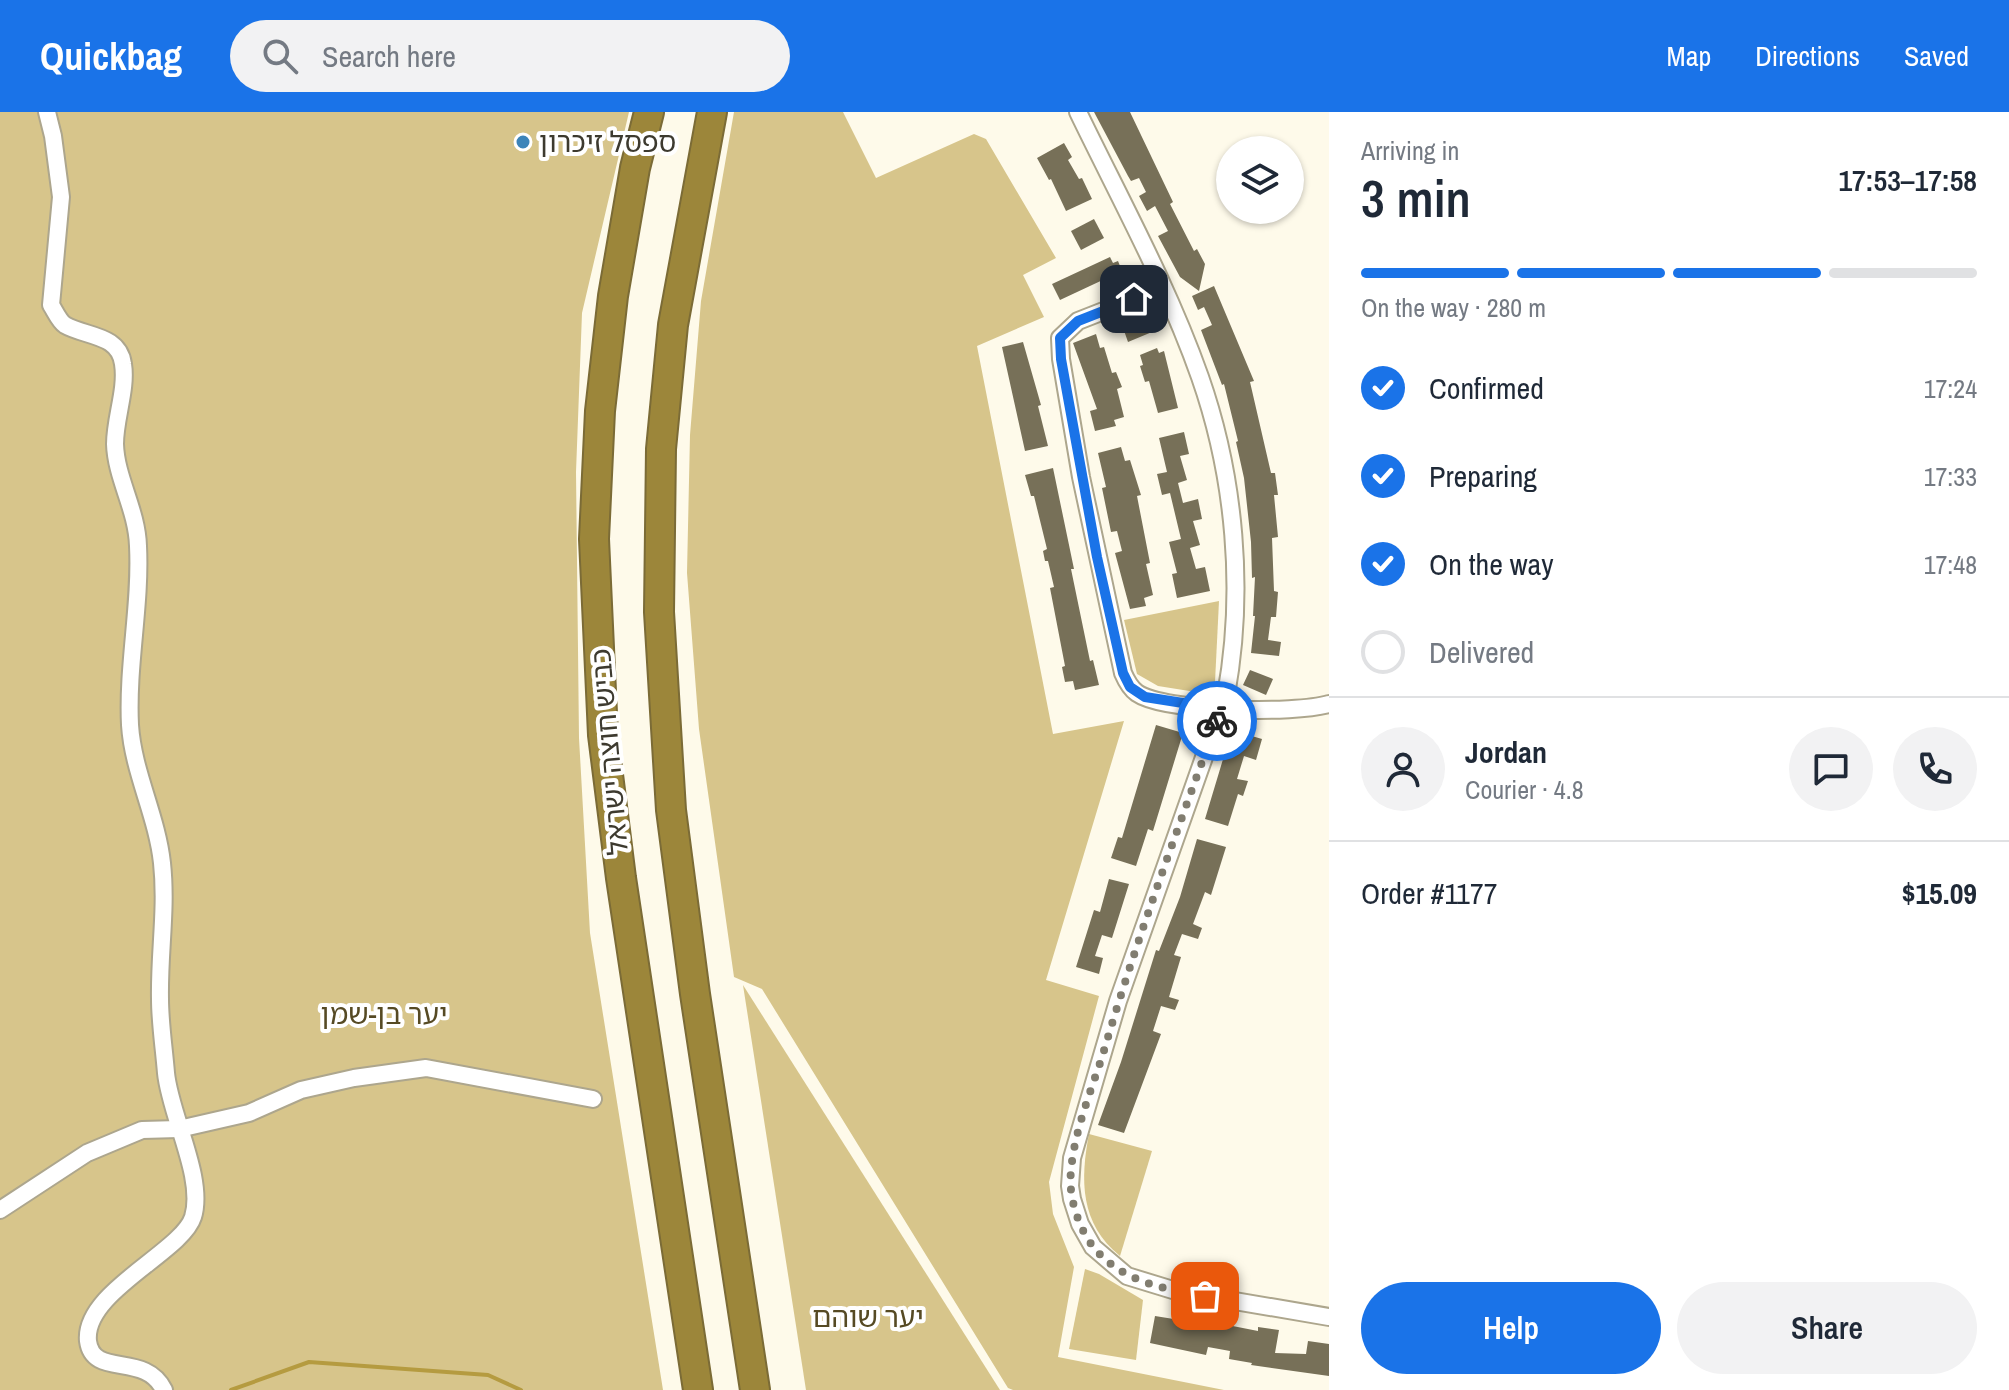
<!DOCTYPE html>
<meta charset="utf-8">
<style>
:root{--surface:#fff;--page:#f2f2f3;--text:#1f2937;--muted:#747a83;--line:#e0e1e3;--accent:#1a73e8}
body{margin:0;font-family:"Archivo Narrow","Noto Sans Hebrew",sans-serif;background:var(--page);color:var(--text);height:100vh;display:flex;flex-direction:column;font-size:30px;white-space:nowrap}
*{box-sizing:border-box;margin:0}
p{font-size:26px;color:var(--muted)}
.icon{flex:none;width:44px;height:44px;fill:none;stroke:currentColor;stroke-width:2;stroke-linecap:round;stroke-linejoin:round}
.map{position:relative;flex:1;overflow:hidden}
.panel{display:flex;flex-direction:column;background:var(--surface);width:680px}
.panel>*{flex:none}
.controls{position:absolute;left:1216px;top:24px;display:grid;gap:16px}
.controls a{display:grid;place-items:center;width:88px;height:88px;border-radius:50%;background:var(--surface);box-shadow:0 2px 6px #0004;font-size:40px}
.pin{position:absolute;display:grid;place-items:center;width:68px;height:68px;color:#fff;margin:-34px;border-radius:16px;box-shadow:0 4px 12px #0006}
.courier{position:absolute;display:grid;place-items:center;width:80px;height:80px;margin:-40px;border:6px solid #1a73e8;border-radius:50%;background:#fff;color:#222;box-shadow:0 2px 10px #0007}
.summary em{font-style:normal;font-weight:600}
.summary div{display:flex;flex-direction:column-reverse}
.summary{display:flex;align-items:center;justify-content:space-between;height:136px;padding:0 32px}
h1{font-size:52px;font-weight:600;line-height:60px}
.bar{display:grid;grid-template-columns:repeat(4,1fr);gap:12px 8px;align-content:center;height:96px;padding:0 32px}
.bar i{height:10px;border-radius:6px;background:var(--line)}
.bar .active{background:var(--accent)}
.bar p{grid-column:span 4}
.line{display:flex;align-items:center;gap:20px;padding:0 32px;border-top:2px solid var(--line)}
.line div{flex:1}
.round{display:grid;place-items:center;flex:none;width:84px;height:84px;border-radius:42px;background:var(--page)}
ol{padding:0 32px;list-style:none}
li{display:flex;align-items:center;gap:24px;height:88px}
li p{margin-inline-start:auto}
li .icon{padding:8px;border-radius:50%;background:var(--accent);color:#fff;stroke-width:4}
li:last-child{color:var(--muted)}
li i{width:44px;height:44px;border:4px solid var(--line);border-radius:50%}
.button{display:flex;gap:16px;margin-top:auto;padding:16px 32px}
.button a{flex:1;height:92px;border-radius:48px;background:var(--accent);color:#fff;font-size:32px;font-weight:600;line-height:92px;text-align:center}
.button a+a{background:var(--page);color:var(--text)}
header{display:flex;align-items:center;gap:48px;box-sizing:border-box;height:112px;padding:0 40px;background:var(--accent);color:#fff}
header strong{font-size:38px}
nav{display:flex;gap:44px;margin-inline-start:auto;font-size:28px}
.search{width:560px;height:72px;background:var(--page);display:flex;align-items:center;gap:20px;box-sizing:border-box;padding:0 28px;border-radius:44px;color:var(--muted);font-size:30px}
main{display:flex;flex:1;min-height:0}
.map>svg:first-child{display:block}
.green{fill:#d7c58b}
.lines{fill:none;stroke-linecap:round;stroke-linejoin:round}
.stream{stroke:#b59b40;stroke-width:4}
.building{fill:#777058}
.street-casing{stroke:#ada68d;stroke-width:20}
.highway-casing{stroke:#7b6b36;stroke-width:32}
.street{stroke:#fff;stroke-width:16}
.highway{stroke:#9c863a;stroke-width:28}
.done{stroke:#817d70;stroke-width:8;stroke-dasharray:0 14.4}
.route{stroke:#1a73e8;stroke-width:10}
.poi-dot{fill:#3c84b9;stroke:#fff;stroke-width:3}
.labels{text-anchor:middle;stroke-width:8;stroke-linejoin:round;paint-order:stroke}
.poi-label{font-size:28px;fill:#3d3a2f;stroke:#fff;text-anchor:start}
.street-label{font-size:28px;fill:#3d3a2f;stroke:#fff}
.park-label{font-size:28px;fill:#564a24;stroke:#fff}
</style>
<header>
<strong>Quickbag</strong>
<div class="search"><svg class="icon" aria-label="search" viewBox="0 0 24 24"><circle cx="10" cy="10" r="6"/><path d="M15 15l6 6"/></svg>Search here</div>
<nav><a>Map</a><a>Directions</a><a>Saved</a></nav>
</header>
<main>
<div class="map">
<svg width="1329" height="1278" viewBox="0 0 1329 1278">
<rect width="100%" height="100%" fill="#fefaea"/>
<!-- green -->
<g class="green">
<polygon points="0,0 629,0 582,201 576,360 579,626 590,821 663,1278 0,1278"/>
<polygon points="734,0 843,0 876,66 974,22 986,27 1056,146 1023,163 1044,205 977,234 1053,622 1124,609 1046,868 1099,884 1049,1070 1053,1102 1074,1155 1058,1245 1224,1278 1013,1278 1008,1276 762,877 734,865 699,617 687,461 690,323 701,189"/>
<polygon points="1219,489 1215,570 1202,581 1158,574 1137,562 1124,508"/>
<polygon points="743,873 1000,1278 806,1278"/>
<path d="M1089,1022L1152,1039L1120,1144C1080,1112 1080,1068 1089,1022Z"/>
<polygon points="1085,1157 1099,1162 1143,1188 1136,1248 1069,1237"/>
</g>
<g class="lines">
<!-- stream -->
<polyline class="stream" points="231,1278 309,1250 488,1263 521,1278"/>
</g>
<!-- building -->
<g class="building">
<polygon points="1094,0 1130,0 1173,90 1170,92 1194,139 1197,137 1205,152 1199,179 1180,165 1158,124 1168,119 1155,94 1147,99 1139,84 1146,80 1139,66 1131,69 1128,64"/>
<polygon points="1064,31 1072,45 1068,48 1079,67 1082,66 1092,87 1066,99 1051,67 1049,68 1037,46"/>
<polygon points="1094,107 1104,126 1081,138 1071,119"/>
<polygon points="1110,145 1113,151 1118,149 1122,159 1060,188 1052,172"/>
<polygon points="1214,174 1254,269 1250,270 1271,361 1275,361 1278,383 1274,383 1278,425 1272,426 1274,479 1278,480 1276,505 1271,505 1268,528 1281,530 1279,544 1251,541 1255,504 1253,504 1255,465 1252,466 1251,430 1244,366 1236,330 1238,329 1224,272 1222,273 1201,218 1212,213 1204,195 1198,198 1192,184"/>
<polygon points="1151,200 1156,213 1150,215 1152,220 1128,230 1121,210"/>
<polygon points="1096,222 1100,236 1104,235 1112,261 1116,260 1122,275 1117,277 1124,305 1114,308 1116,314 1095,319 1090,299 1097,297 1073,231"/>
<polygon points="1023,230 1041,293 1038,294 1048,334 1025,339 1002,235"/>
<polygon points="1157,236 1159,241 1164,239 1178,296 1158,301 1149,269 1145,270 1140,254 1143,253 1140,243"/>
<polygon points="1184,320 1189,342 1180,344 1187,368 1178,371 1183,391 1198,387 1202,407 1193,409 1200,433 1190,436 1196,457 1205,455 1210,479 1177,486 1172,462 1177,461 1169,430 1181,427 1170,381 1162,383 1157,362 1167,360 1159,326"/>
<polygon points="1121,335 1125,349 1130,348 1141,383 1137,384 1150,451 1146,452 1153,483 1144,486 1146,494 1130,497 1115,441 1122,439 1117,419 1111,420 1102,376 1106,375 1098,341"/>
<polygon points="1053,356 1074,457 1071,457 1090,549 1093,548 1099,573 1075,578 1073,569 1065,570 1062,555 1065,554 1050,476 1054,475 1048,449 1045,449 1043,439 1047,437 1034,384 1031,384 1025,363"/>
<polygon points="1250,558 1273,567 1266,583 1243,573"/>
<polygon points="1156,613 1183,621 1153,719 1148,717 1136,754 1111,746 1118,725 1122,726"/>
<polygon points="1245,622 1262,627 1256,648 1244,644 1237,667 1248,669 1243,684 1238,682 1228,714 1205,707 1230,624 1243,628"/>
<polygon points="1197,727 1226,735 1211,783 1205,780 1193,812 1202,816 1198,827 1182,822 1174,843 1181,845 1169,885 1179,888 1175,898 1161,894 1153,919 1161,922 1124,1021 1098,1013 1121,950 1156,838 1159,839 1180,785"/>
<polygon points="1109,767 1129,772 1112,826 1102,823 1095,844 1103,846 1099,862 1076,855 1094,798 1100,800"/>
<polygon points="1155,1204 1186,1209 1187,1205 1258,1219 1258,1215 1279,1218 1275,1241 1306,1242 1308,1229 1329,1232 1329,1264 1251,1253 1252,1251 1229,1247 1230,1239 1208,1235 1206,1243 1150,1231"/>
</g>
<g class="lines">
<!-- street casing -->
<g class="street-casing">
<g id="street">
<path d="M47,0L53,24L61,85L51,193C55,199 59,209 65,213C86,225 119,222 123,252C127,277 115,306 115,332C116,366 137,398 138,434C141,493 127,553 130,613C133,660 157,704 162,751C167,797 159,841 160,887C160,911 164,936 166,961C170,1003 205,1066 193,1105C182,1140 83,1180 88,1229C93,1267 145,1239 164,1278"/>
<path d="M1078,0C1120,87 1168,174 1200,265C1235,365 1245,479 1226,583L1118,889L1072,1046L1070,1074L1072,1087L1080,1112L1093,1135L1127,1164L1176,1179L1329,1205"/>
<path d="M1162,176L1078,209L1060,226L1061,247L1081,365L1123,561C1126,568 1130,576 1137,581C1164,600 1296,602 1329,592"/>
<polyline points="0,1098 87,1041 142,1018 179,1017 249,1001 301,978 354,966 426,956 593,987"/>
</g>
</g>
<!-- highway casing -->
<g class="highway-casing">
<g id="highway">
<polyline points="649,0 635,56 613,184 600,299 594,427 603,623 621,766 698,1278"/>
<polyline points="712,0 673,213 661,337 659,500 671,698 695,882 755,1278"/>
</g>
</g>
<!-- street -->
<use href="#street" class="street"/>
<!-- highway -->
<use href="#highway" class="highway"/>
</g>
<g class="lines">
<!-- done -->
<path class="done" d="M1205,1184C1154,1176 1102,1164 1080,1112C1073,1095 1069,1077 1071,1059C1074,1020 1091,979 1103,942C1136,829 1177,719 1217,609"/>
<!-- route -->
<polyline class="route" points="1134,187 1078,209 1060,226 1061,247 1097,445 1123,561 1130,575 1145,585 1221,597 1217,609"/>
</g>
<!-- markers -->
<circle class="poi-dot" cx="523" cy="30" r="8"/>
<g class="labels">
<!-- poi labels -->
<g class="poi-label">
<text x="539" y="40">ספסל זיכרון</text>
</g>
<!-- street labels -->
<g class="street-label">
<text transform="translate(609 640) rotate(-95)" y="10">כביש חוצה ישראל</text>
</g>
<!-- park labels -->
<g class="park-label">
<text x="384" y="912">יער בן-שמן</text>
<text x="868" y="1215">יער שוהם</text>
</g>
</g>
</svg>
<div class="controls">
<a><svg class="icon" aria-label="layers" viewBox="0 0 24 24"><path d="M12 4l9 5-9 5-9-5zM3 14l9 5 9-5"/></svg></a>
</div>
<div class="pin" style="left:1205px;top:1184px;background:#ea580c"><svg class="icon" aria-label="bag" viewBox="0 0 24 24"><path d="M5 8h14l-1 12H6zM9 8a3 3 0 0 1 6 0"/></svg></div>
<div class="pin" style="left:1134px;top:187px;background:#1f2937"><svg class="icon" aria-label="home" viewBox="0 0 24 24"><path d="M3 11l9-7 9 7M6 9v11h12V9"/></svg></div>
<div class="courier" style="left:1217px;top:609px"><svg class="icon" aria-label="bike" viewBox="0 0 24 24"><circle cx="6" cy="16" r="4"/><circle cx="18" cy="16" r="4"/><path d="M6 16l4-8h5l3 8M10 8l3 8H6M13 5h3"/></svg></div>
</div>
<section class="panel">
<div class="summary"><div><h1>3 min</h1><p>Arriving in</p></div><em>17:53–17:58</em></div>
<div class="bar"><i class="active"></i><i class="active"></i><i class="active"></i><i></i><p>On the way · 280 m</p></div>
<ol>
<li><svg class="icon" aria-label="check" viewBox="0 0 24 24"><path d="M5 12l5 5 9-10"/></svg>Confirmed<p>17:24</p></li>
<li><svg class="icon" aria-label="check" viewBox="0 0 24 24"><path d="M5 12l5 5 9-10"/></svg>Preparing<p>17:33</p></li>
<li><svg class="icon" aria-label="check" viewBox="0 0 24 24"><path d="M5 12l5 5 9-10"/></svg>On the way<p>17:48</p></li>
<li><i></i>Delivered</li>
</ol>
<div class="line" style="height:144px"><a class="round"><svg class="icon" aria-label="person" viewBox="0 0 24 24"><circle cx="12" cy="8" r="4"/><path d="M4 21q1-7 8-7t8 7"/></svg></a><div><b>Jordan</b><p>Courier · 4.8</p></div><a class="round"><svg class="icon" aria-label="chat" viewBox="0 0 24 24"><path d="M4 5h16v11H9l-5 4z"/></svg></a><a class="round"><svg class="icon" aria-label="phone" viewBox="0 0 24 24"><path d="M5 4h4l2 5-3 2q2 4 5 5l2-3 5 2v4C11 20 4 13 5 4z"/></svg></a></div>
<div class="line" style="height:104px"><div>Order #1177</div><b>$15.09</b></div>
<div class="button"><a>Help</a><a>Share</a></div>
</section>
</main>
